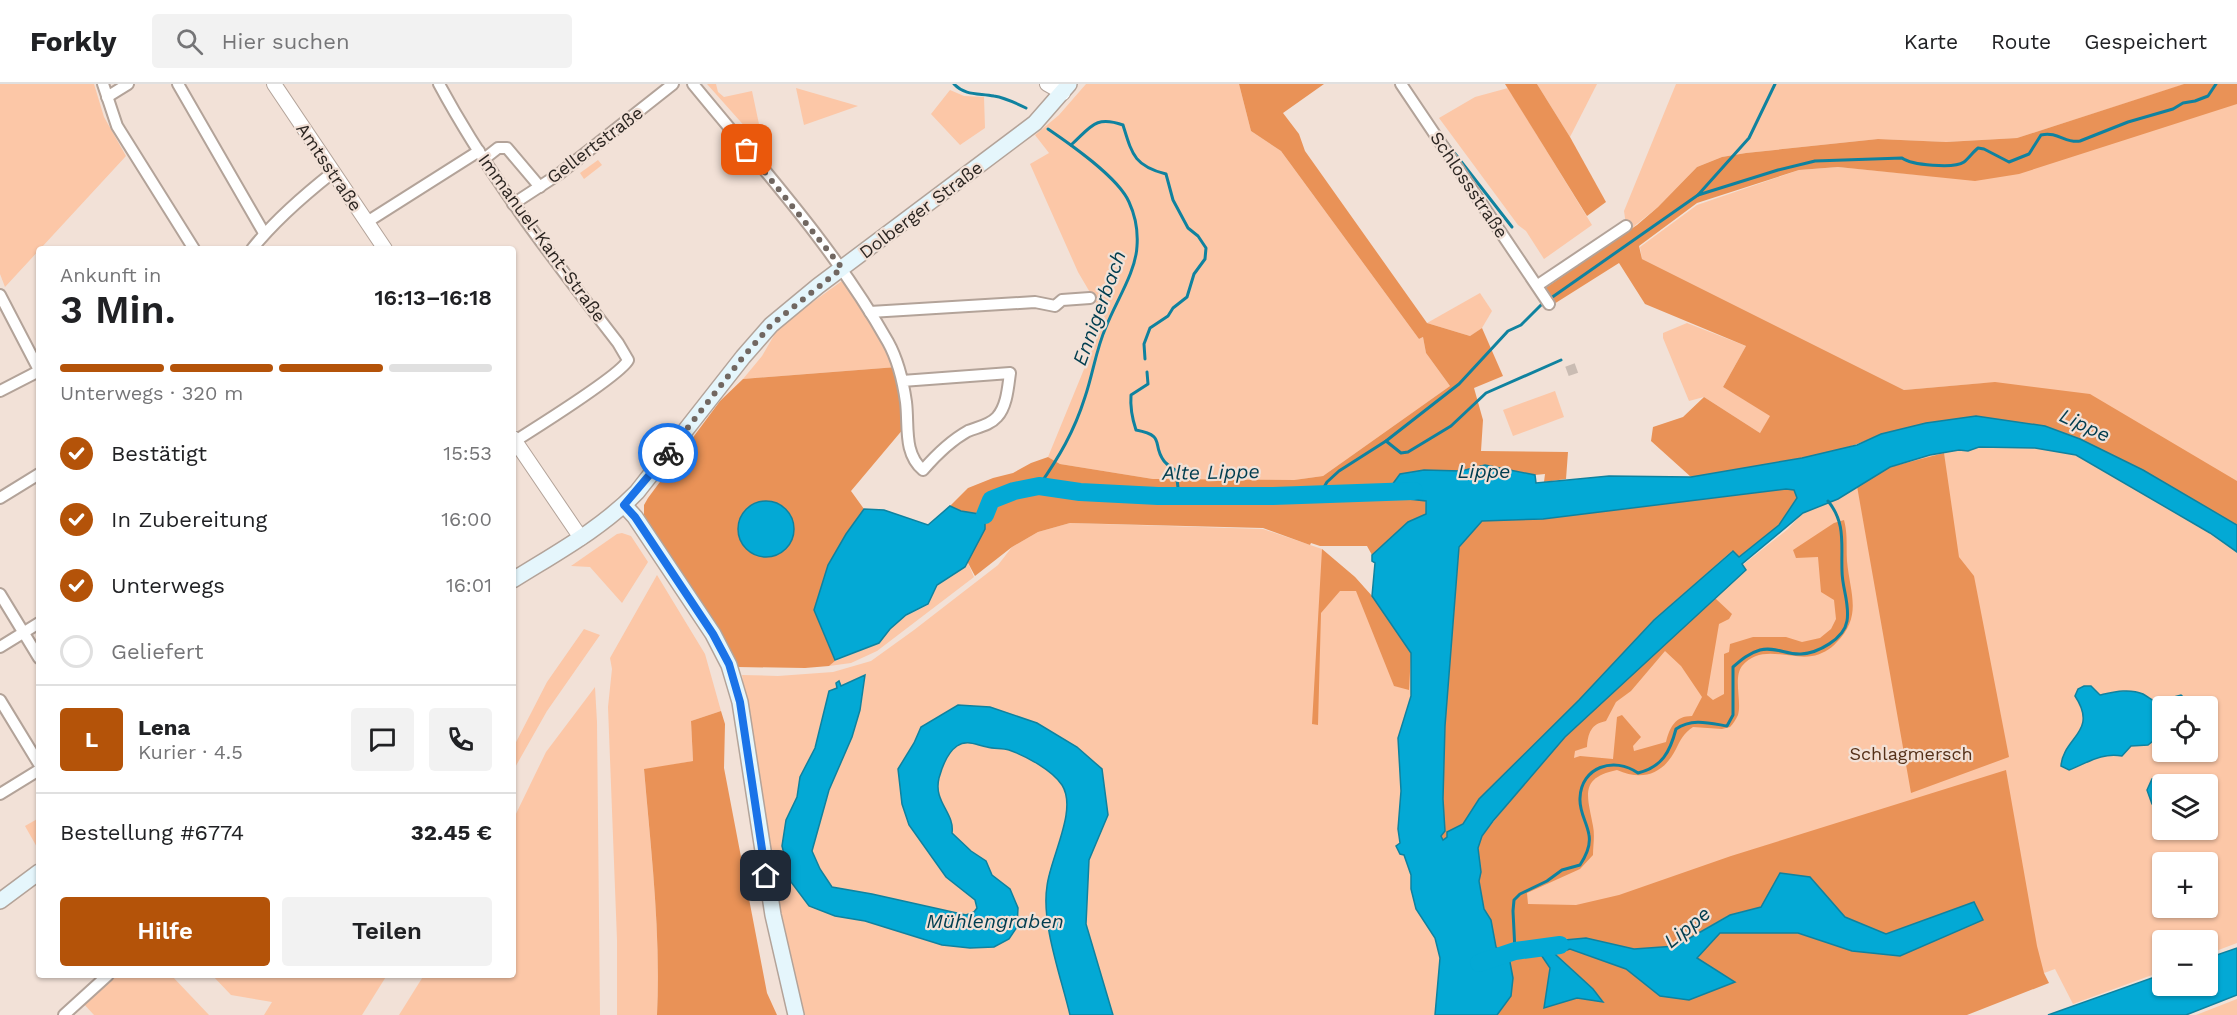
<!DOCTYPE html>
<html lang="de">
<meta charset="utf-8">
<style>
:root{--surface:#fff;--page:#f2f2f2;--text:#202124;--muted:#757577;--line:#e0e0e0;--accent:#b45309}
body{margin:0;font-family:"Work Sans",sans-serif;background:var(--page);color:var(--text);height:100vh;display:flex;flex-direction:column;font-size:22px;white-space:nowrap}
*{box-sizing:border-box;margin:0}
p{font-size:20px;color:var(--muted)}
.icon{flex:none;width:33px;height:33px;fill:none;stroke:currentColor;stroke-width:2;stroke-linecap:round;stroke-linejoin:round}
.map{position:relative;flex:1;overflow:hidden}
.sheet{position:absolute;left:36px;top:162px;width:480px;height:732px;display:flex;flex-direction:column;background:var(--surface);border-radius:6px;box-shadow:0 2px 4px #0004}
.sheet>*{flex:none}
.buttons{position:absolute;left:2152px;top:612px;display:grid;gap:12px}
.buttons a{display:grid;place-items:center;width:66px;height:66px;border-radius:6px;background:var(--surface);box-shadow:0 2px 4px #0004;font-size:30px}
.pin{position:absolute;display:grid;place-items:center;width:51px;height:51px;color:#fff;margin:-26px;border-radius:12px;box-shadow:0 3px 9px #0006}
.courier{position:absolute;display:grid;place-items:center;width:60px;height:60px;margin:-30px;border:4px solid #1a73e8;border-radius:50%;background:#fff;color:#222;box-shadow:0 2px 8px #0007}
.head em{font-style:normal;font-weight:600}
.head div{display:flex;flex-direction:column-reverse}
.head{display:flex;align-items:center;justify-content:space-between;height:102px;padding:0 24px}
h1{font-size:39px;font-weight:600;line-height:45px}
.bar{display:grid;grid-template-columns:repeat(4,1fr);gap:9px 6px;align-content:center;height:72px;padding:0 24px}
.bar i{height:8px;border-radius:4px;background:var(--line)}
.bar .current{background:var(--accent)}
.bar p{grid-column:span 4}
.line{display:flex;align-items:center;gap:15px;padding:0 24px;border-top:2px solid var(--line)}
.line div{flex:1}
.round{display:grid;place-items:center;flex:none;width:63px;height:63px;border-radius:6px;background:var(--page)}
ol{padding:0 24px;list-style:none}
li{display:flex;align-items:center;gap:18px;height:66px}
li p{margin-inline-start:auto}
li .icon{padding:6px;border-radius:50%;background:var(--accent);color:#fff;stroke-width:4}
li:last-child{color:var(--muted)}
li i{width:33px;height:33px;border:3px solid var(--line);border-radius:50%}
.cta{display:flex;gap:12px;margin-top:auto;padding:12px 24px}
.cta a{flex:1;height:69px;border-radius:6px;background:var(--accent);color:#fff;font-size:24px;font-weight:600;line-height:69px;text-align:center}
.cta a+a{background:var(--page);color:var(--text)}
header{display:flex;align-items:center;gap:36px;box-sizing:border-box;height:84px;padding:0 30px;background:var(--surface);border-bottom:2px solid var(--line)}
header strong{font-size:28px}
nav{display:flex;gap:33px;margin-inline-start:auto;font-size:21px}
.search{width:420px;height:54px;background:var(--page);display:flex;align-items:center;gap:15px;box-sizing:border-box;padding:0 21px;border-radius:6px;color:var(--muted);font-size:22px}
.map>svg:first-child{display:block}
.green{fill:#fcc7a7;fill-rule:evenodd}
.forest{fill:#e99257;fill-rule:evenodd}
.water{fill:#03a9d5;stroke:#0f829f;stroke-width:1.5;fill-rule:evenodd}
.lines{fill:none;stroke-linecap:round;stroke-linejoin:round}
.stream{stroke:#0f829f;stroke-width:3}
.river{stroke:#03a9d5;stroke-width:18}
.minor-tunnel{stroke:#cabcb3;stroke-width:10;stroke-dasharray:10 5;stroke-linecap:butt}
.minor-casing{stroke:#b3a399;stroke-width:14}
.tertiary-casing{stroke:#b3a399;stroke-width:16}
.secondary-casing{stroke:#b3a399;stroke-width:18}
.minor{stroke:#fff;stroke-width:10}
.tertiary{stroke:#fff;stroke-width:14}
.secondary{stroke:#e5f6fc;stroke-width:15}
.done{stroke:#716761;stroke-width:6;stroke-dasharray:0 10.8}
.route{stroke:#1a73e8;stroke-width:8}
.labels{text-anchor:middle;stroke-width:4.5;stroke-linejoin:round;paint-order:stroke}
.street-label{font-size:18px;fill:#2c2622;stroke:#f2e1d7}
.park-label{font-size:18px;fill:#553119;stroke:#f2e1d7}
.water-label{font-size:20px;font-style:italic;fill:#003d4f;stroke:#f2e1d7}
</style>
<header>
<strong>Forkly</strong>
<div class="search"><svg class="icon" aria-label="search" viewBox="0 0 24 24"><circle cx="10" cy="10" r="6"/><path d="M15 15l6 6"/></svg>Hier suchen</div>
<nav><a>Karte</a><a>Route</a><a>Gespeichert</a></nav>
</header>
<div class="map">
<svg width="2237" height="931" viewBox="0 0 2237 931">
<rect width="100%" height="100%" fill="#f2e1d7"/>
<!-- green -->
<g class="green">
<polygon points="0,0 94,0 104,33 126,72 5,203 0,190"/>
<polygon points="707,0 716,0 718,8 724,13 752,7 764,64"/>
<polygon points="1086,0 1239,0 1251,47 1281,67 1419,255 1423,253 1426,269 1450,302 1323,392 1294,396 1153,395 1060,380 1048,373 1105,234 1078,188 1030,80 1049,69 1035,51 1059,31"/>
<polygon points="1537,0 1597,0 1570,53"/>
<polygon points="1676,0 2185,0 2017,54 1945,58 1878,55 1746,69 1722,73 1697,83 1658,123 1627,148 1624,127"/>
<path d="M2237,0V859L2208,870V856H2163V887L2073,920L2055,885L1932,931H1113L1086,840L1089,776L1108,731L1102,685L921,643L914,659L898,685L946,793L975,816L977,824L974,828L966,831L872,810L832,803L820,785L812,767C818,747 822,727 829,708C842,668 865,635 864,591L841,602L839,598L837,604L829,607L815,664L800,693L797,713L786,737L835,832L865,837L942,861L970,864L994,863L1009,855L1017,844L1018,824L1010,805L992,791L986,777L971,767L952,749C955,732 936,720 937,703C938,687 950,657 969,658C975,658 981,662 987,663C994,665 1002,664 1009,666C1027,672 1051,684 1062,701C1079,727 1049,773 1047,801C1046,810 1048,820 1049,829C1053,863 1062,897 1070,931H800C775,819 758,705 742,591L778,592L833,588L871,577L914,546L998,481L1012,463L1038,448L1070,439L1263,445L1322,465L1355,493L1372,512L1411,569V612L1398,654L1401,707L1398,745L1400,770L1404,771L1411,791V805L1416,825L1542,667L1720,499L1788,445L1826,402L1985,299L1904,306L1642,175L1640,163L1697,121L1799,86L1838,83L1930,92L1983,73ZM2163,622H2208V668H2163ZM2163,700H2208V746H2163ZM2163,778H2208V824H2163Z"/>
<polygon points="796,4 858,22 804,41"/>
<polygon points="1508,4 1592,141 1544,175 1526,147 1518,141 1439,34 1475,13"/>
<polygon points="950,6 964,12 984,13 985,44 960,61 931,30"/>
<polygon points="598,76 602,81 584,95 580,89"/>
<polygon points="846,194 897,283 743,295 762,272 776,248 792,233"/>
<polygon points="1480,209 1492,227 1482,244 1470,252 1427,239"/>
<polygon points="1687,239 1746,262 1723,303 1771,332 1760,349 1704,313 1689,317 1663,254 1663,249"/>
<polygon points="1555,307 1564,333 1513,352 1503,326"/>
<polygon points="622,449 631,452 648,478 622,519 590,483 571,482 617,450"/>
<polygon points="967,477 974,493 877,567 851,579 829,582 835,577 879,559 890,545 906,532 928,521 937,502 965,483"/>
<path d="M657,491L705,570L721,627L691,637L693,677L644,686C651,767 661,849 657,931H617V856L608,623L612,585L610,574Z"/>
<polygon points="584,545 600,551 547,627 513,687 513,664 547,598"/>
<polygon points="595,603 597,638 600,931 399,931 424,891 513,891 513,736 546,668"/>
<polygon points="39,734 39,764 38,765 25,742"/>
<polygon points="114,891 171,891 209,931 94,931 82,918"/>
<polygon points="212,891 387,891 362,931 264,931 272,918 231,911"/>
<polygon points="2237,915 2237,931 2196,931"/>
</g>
<!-- forest -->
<g class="forest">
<polygon points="1239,0 1324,0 1283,29 1299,50 1305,67 1427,239 1470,252 1482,244 1503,292 1474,304 1483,336 1481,367 1568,368 1566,395 1544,398 1545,390 1535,391 1485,381 1461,387 1424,386 1426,430 1408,438 1372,471 1367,462 1320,462 1311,459 1310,461 1263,444 1070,439 1038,448 1012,463 975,492 967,477 961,427 950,422 968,404 993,394 1013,389 1031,379 1048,373 1060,380 1153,395 1294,396 1323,392 1450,302 1426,269 1423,253 1419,255 1281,67 1251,47"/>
<polygon points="1505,0 1537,0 1570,53 1606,118 1587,132"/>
<path d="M2184,0H2237V20L2019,90L1975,97L1838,83L1799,86L1697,119L1639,162L1642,175L1904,306L1995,298L2090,310L2237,397V441L2143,386L2080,355L1881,350C1823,378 1754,382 1691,393L1651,357L1653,343L1683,333L1704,313L1760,349L1770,332L1723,303L1746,262L1645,220L1619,179L1554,220L1544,205L1637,141L1658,123L1697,83L1722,73L1746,69L1878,55L1946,58L2017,54Z"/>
<polygon points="897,283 904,344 851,407 864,425 846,450 828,481 814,526 835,577 829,582 805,584 738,583 727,561 644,431 644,421 648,414 720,317 743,295"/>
<polygon points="1944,369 1959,473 1974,492 2009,673 1911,709 1857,402 1890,383"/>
<polygon points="1786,405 1794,406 1797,414 1779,441 1739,473 1732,467 1654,536 1579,616 1479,715 1463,740 1443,756 1441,752 1445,747 1443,715 1445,642 1459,463 1482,437 1543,435"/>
<path d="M1844,436C1848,451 1846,463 1847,477C1850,510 1863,532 1836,559C1831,565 1820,571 1812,572C1790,576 1761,559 1742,582C1733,594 1742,617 1738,631C1736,635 1733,640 1730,643L1722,645L1693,643C1683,650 1681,655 1676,665C1663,691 1642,697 1617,686C1578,694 1588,713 1593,742C1595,751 1593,762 1593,771L1580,785L1527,809L1528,820L1576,821L1619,811L1731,772L2006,686L2037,862L2044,889L2049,899L1967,931H1497L1511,912L1510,878L1496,863L1491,836L1484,826L1479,797L1481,788L1478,764L1482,752L1543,676L1565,653L1715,514L1732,530L1729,535L1719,540L1707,611L1713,616L1724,610V570L1729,568L1730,560L1753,553H1786L1802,558L1820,554L1831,545L1836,535L1834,516L1821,508L1818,473L1796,474L1793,466L1834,439ZM1665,567L1681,582L1702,613L1692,632C1675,632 1670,643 1666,658L1634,667L1633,662L1641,653L1622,631L1617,633L1613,675L1580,672L1574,674L1575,667L1587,663C1588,649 1591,640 1606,637L1616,618L1631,607ZM1810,793L1845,833L1886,851L1974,818L1982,836L1900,872L1852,867L1798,849H1720L1697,874L1735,898L1660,912L1626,885L1570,865L1555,869L1593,905L1603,917L1577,914L1544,923L1550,884L1534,859L1586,854L1634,865L1676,862L1729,831L1761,823Z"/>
<polygon points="1322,465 1355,493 1372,512 1411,569 1409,606 1394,602 1356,507 1340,507 1321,529 1318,641 1312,640"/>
<path d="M721,627L725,640L724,684L767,909L777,931H657C661,849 651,767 644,685L693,677L691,637Z"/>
</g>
<!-- water -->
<g class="water">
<path d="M1976,332L2045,342L2080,355L2143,386L2237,441V468L2210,449L2076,371L2035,364L1979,363L1968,367L1959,366L1930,371L1890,383L1838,415L1803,429L1742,480L1746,486L1565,653L1493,737L1482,752L1478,764L1481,788L1479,797L1484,825L1491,836L1496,863L1510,878L1513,894L1511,912L1497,931H1435L1440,874L1435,854L1416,825L1411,805V791L1404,771L1400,770L1396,762L1400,759L1398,745L1401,707L1398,654L1411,612V569L1372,512L1375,479L1372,477V471L1408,438L1426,430V417L1391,413L1389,405L1400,390L1424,386L1461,387L1485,381L1535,391L1536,399L1609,392L1691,393L1802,374L1857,361L1881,350L1926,339ZM1786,405L1794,406L1797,414L1779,441L1739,473L1733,467L1654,536L1579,616L1479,715L1463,740L1447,748V753L1443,756L1441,752L1445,747L1443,715L1445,642L1459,463L1482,437L1543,435Z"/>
<circle cx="766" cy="445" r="28"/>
<polygon points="950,422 961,427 985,431 985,445 965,483 937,501 928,520 906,531 890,545 879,559 835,576 814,526 828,481 846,450 864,425 884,426 928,441"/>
<path d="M865,591L860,626L852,653L829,706L812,767L820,785L832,803L872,810L966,831L974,828L977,824L975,816L946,793L909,741L902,720L898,685L914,659L921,643L958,621L990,623L1037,639L1077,663L1102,685L1108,731L1089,776L1086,840L1113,931H1070C1061,893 1041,839 1047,802C1050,774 1078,726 1062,701C1052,686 1026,672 1009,666C1002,664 994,665 987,663C976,661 967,655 957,662C947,669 942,683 939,694C933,718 955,729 952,749L971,767L986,777L992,791L1010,805L1018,824L1017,843L1009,855L994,863L970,864L942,861L865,837L835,832L809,822L791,798L782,762L786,736L797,713L800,693L815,664L829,607L837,604L836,599L839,597L841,602Z"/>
<path d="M2084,602H2091L2100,611C2114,608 2129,604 2143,610C2152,615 2152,618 2164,619L2174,613L2181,611L2188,617L2191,622H2163V649L2148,661L2131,662L2122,672C2102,668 2087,679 2069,686L2061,682C2063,653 2099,648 2075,612L2078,605Z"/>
<polygon points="2156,694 2163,703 2163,718 2157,723 2152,720 2147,706 2152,695"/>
<polygon points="1780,789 1810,793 1845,833 1886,850 1974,818 1983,836 1900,872 1852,867 1798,849 1720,849 1697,874 1735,898 1689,916 1660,912 1626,885 1570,865 1555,870 1593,905 1603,918 1577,914 1544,924 1550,884 1533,859 1586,854 1634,865 1676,862 1730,831 1761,823"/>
<polygon points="2237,864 2237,911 2186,931 2048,931 2163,890 2163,902 2208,902 2208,874"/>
</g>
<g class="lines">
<!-- stream -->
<g class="stream">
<path d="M954,0C965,12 979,9 994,12C1006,14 1016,19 1026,24"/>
<polyline points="1442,53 1512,143"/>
<path d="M1071,61C1091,43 1095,31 1123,41C1132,70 1134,82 1166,90L1173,116L1188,144L1198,152L1206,164L1205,175L1194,190L1187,213L1173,224L1168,232L1150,244L1144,260L1145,275"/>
<polyline points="1698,111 1749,54 1775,0"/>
<path d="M1147,288L1148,300L1131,311C1130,324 1132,334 1136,346C1167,352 1151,360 1164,377C1167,381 1173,384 1176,387L1179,412"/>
<polyline points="1386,357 1401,369 1408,368 1451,342 1486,309 1561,276"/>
<path d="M1039,402C1059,373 1074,348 1085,313C1093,290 1096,265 1106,243C1115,219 1136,188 1137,162C1138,148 1135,131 1129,118C1118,93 1070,60 1048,45"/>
<path d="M1320,410L1327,398L1339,387L1386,357L1459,300L1508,247L1521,241L1541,221L1698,111L1778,86L1815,77L1902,74C1911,81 1954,85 1964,78C1969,74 1973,68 1978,64L1984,65L2009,78L2029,70L2041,51C2058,47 2066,60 2080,57L2128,38L2173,25L2183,19L2195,17L2208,12L2216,0"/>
<path d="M1515,867L1513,827L1514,816L1520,810L1547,797L1562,786L1580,781C1586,772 1591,762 1589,751C1587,738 1579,728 1580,714C1581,683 1614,672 1638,689C1662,683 1670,668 1676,645C1692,634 1709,639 1727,642L1733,631V583C1741,576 1749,569 1760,566C1774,562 1787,571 1801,570C1818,569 1844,555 1847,537C1850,520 1842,504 1842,487C1841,460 1846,439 1828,417"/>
</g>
<!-- river -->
<g class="river">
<polyline points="985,431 991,416 1014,407 1039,402 1080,408 1158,412 1273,412 1414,407"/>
<polyline points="1479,879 1515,867 1560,861"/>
</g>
<!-- minor-tunnel -->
<polyline class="minor-tunnel" points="1570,281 1574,292"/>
<!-- minor casing -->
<g class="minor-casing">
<g id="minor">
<polyline points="103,0 117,42 194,165"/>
<polyline points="178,0 264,149"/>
<path d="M439,0C489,93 554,176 618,259L628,276C622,290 534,345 515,357"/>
<path d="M693,0C761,83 835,164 888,258C898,276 903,297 906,318C909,342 903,369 923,386C936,371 950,357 968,347C978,343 990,341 997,333C1007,322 1008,303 1010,289L902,297"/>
<polyline points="1401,0 1549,220"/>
<polyline points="107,13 128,0"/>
<polyline points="484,75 498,64 507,64 540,103"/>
<polyline points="513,120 559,90 673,0"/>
<polyline points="367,138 479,67"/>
<path d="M252,165C275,136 303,112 332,89"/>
<polyline points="1538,201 1626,142"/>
<polyline points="0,211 39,286"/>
<polyline points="870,228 1035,218 1055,222 1062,216 1090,214"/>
<polyline points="0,307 39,287"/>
<polyline points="0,414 39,390"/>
<polyline points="0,510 39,574"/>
<polyline points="0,563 39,539"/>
<polyline points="0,616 39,680"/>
<polyline points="0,710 39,686"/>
<polyline points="64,931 108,891"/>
</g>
</g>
<!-- tertiary casing -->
<g class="tertiary-casing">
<g id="tertiary">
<polyline points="274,0 385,165"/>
<polyline points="1047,0 1063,9"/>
<polyline points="513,354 581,454"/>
</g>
</g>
<!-- secondary casing -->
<g class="secondary-casing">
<g id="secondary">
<polyline points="624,421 635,433 713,550 729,581 740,618 773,831 796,931"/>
<path d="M513,496C556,469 601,445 637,408L743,273L771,241L818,202L1035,39L1069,0"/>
<polyline points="0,817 39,788"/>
</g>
</g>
<!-- minor -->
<use href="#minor" class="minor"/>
<!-- tertiary -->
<use href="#tertiary" class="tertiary"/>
<!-- secondary -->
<use href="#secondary" class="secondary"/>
</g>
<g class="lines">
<!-- done -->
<polyline class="done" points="668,369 743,273 771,241 842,184 747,66"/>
<!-- route -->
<polyline class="route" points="668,369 624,421 635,433 713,550 729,580 740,618 766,792"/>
</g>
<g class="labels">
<!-- street labels -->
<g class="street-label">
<text transform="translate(595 61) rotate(-37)" y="6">Gellertstraße</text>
<text transform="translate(329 83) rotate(56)" y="6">Amtsstraße</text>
<text transform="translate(1469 101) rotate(56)" y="6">Schlossstraße</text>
<text transform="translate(921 126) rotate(-37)" y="6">Dolberger Straße</text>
<text transform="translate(542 154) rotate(54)" y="6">Immanuel-Kant-Straße</text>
</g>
<!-- park labels -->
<g class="park-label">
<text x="1911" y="676">Schlagmersch</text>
</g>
<!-- water labels -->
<g class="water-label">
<text transform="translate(1099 224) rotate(-70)" y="7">Ennigerbach</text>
<text transform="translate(2085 341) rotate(25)" y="7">Lippe</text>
<text x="1484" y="394">Lippe</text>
<text transform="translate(1211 388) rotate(-1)" y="7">Alte Lippe</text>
<text x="995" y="844">Mühlengraben</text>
<text transform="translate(1687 843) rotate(-39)" y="7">Lippe</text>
</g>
</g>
</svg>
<div class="buttons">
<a><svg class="icon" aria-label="locate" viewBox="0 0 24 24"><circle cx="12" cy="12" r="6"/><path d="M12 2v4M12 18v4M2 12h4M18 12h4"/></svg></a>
<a><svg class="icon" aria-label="layers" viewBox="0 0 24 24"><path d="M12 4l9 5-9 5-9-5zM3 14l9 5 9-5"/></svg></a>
<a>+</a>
<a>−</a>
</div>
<div class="pin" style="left:747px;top:66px;background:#ea580c"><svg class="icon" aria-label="bag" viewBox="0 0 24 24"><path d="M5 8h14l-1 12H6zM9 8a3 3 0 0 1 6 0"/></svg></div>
<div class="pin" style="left:766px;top:792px;background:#1f2937"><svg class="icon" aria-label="home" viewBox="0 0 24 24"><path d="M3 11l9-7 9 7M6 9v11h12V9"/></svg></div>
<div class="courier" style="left:668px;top:369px"><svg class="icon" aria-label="bike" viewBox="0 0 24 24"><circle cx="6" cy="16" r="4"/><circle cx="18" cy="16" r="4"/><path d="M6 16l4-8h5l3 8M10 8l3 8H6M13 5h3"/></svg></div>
<section class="sheet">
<div class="head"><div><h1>3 Min.</h1><p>Ankunft in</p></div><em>16:13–16:18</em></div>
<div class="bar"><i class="current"></i><i class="current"></i><i class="current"></i><i></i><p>Unterwegs · 320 m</p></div>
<ol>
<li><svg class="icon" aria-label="check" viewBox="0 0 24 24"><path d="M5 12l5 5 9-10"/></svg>Bestätigt<p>15:53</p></li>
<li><svg class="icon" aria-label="check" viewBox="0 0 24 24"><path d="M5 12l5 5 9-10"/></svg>In Zubereitung<p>16:00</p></li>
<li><svg class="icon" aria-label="check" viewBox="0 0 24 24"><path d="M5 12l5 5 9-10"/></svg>Unterwegs<p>16:01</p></li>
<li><i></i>Geliefert</li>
</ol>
<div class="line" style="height:108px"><b class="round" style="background:var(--accent);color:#fff">L</b><div><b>Lena</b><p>Kurier · 4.5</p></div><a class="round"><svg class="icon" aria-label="chat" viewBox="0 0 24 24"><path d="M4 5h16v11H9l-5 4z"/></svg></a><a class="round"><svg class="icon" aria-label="phone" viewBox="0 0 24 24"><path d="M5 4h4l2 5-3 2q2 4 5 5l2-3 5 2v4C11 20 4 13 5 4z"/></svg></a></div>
<div class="line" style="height:78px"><div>Bestellung #6774</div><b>32.45 €</b></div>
<div class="cta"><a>Hilfe</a><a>Teilen</a></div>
</section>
</div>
